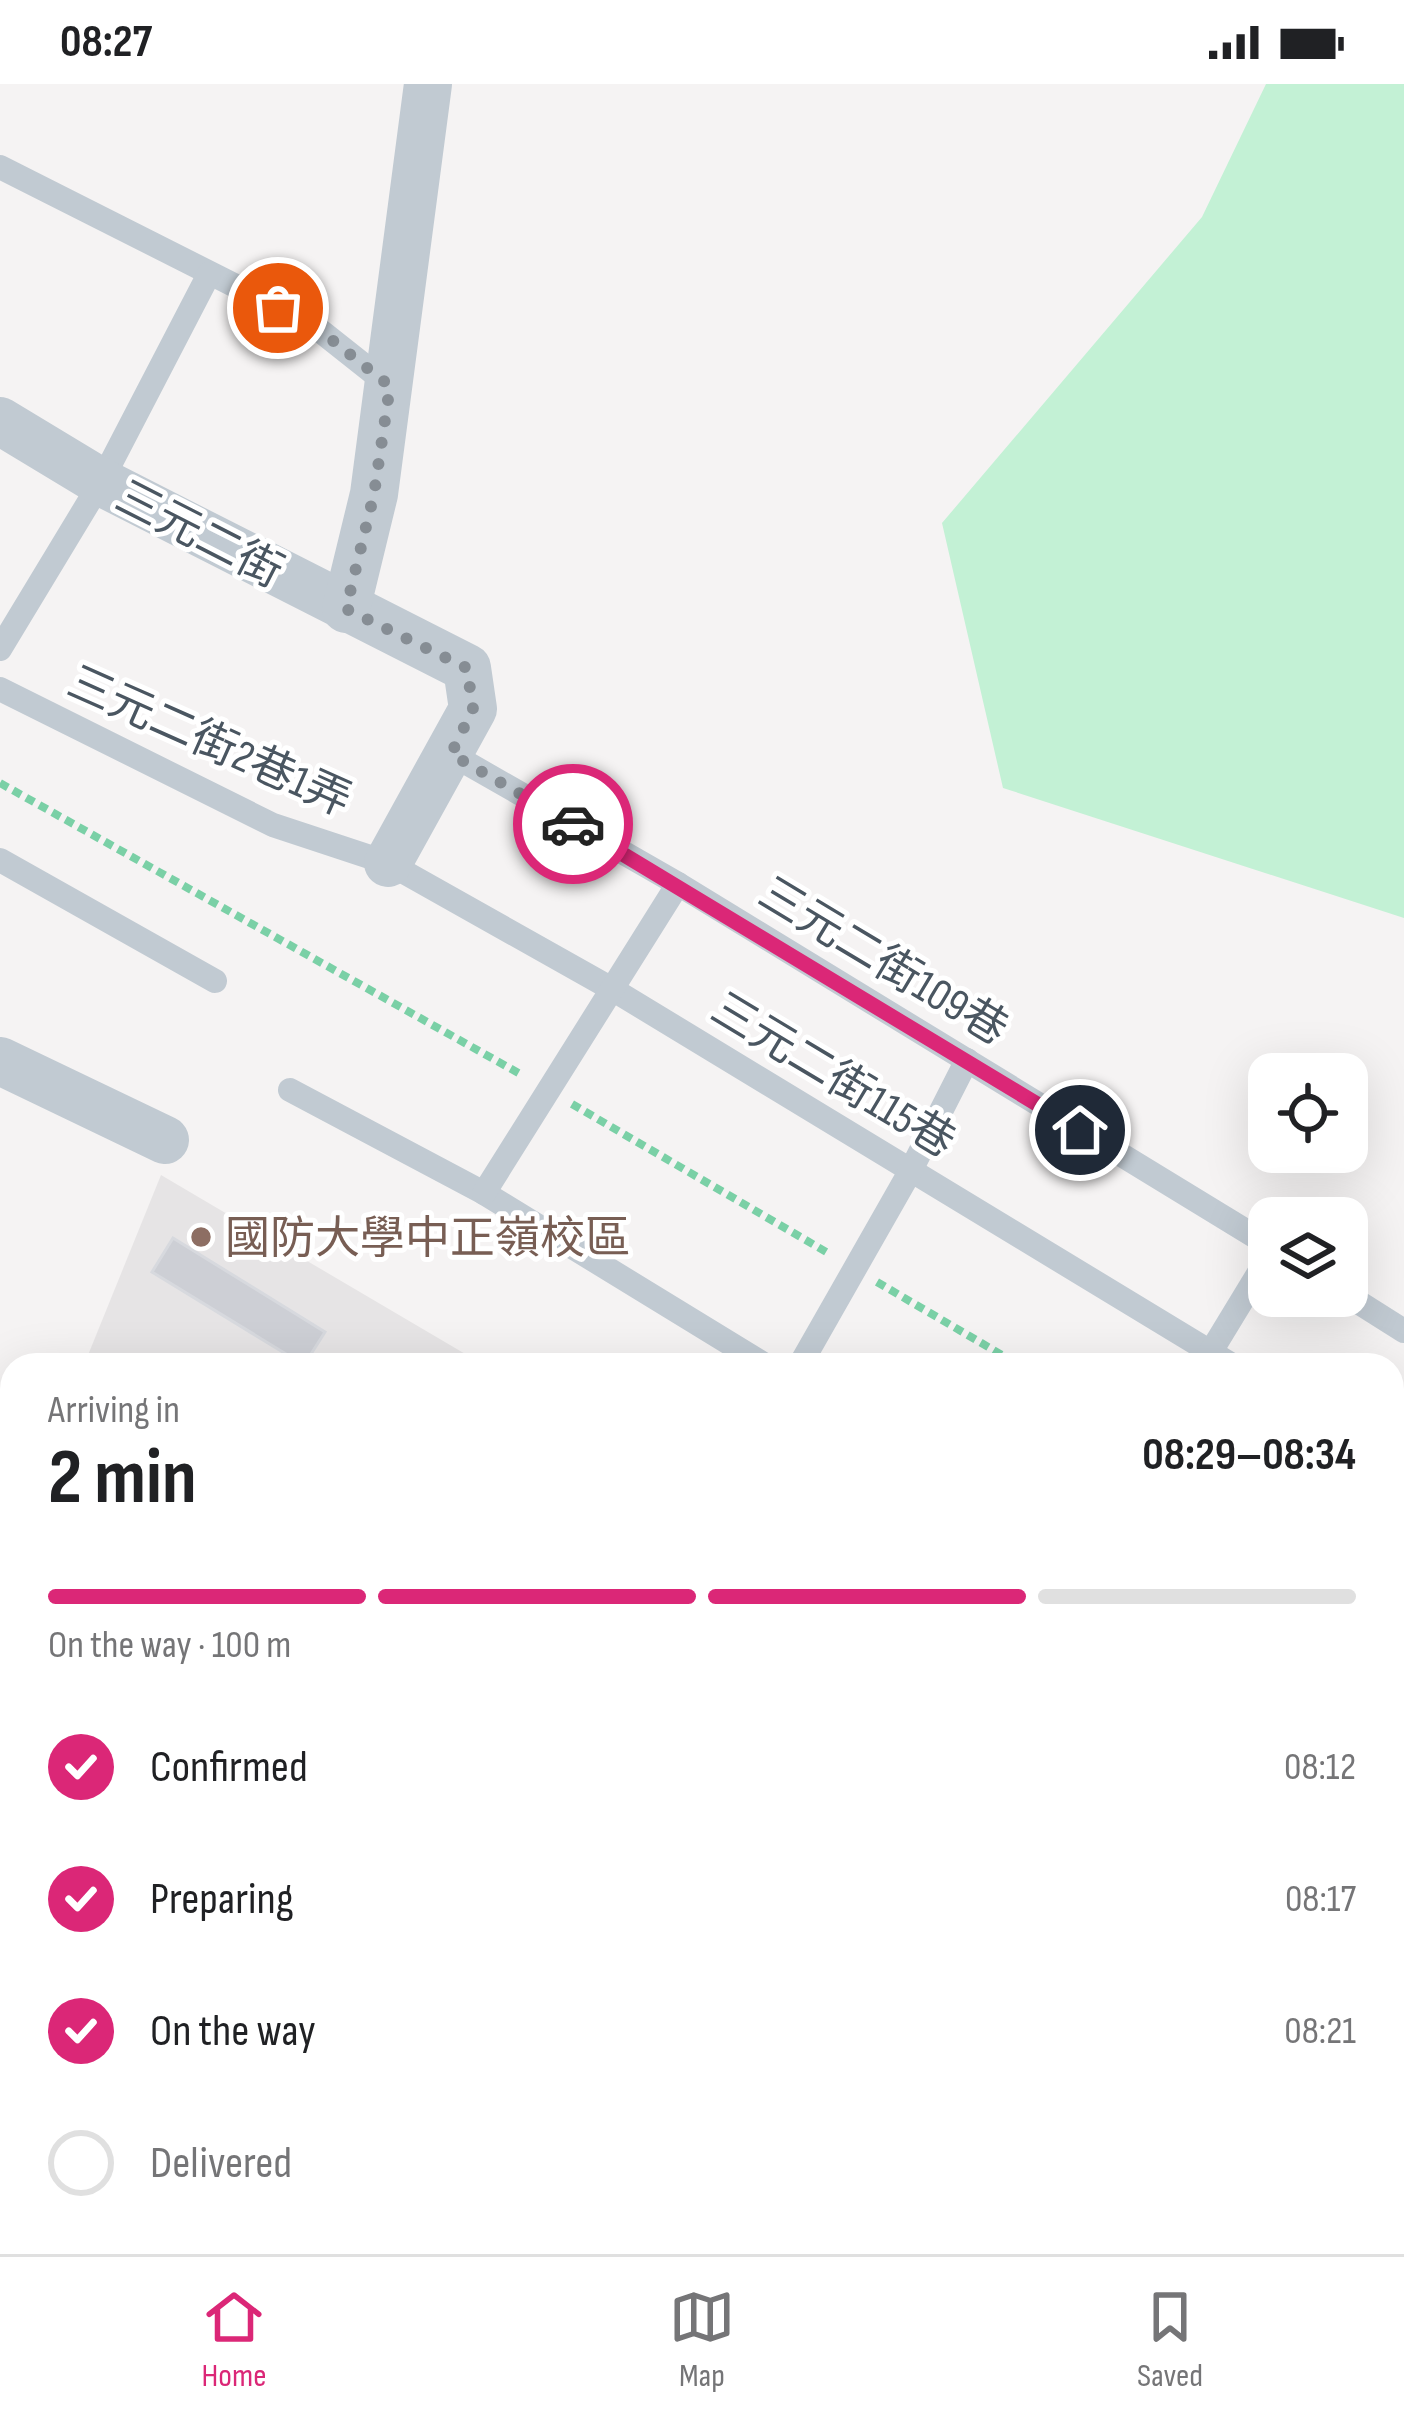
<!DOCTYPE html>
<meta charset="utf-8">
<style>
:root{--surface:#fff;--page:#f2f2f2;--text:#202124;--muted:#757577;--line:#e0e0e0;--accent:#db2777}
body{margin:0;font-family:"Sofia Sans Condensed","Noto Sans TC",sans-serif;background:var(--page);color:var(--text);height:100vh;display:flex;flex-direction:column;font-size:45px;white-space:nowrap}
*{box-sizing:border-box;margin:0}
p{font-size:39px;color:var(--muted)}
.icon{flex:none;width:66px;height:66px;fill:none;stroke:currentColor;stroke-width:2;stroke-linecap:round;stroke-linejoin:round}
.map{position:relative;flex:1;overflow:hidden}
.sheet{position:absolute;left:0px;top:1269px;width:1404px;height:903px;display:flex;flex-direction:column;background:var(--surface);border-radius:36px 36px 0 0;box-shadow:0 12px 48px #0002}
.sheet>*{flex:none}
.fabs{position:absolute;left:1248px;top:969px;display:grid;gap:24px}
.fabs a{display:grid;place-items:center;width:120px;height:120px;border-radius:24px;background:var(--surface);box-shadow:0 12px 48px #0002;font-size:60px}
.pin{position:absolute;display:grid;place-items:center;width:102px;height:102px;color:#fff;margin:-51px;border:6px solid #fff;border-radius:50%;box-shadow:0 3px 12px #0007}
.courier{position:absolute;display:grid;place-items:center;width:120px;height:120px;margin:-60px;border:9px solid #db2777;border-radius:50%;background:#fff;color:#222;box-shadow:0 3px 15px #0007}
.overview em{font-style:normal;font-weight:700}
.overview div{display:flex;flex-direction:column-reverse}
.overview{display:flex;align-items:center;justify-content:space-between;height:204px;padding:0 48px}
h1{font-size:78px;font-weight:700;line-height:90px}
.bar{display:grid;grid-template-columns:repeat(4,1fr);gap:18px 12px;align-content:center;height:144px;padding:0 48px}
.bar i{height:15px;border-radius:9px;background:var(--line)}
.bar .current{background:var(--accent)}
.bar p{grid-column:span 4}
ol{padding:0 48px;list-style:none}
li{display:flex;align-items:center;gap:36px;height:132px}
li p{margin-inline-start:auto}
li .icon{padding:12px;border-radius:50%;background:var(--accent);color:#fff;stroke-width:4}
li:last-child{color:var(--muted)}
li i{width:66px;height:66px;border:6px solid var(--line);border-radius:50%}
.status{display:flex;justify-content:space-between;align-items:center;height:84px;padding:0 60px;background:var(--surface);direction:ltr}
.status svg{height:33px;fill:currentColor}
.menu{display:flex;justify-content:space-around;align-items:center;height:168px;border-top:3px solid var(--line);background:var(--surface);font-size:33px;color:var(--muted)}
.menu a{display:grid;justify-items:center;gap:6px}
.menu .current{color:var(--accent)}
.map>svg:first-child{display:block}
.education{fill:#e6e4e5}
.green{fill:#c3f1d5}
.building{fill:#cdcfd5;stroke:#d7d9de;stroke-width:3}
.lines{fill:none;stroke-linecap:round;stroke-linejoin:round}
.path{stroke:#7ad0a6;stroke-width:8;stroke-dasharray:9 6;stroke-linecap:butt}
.lane{stroke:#c1cad2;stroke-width:24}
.street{stroke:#c1cad2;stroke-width:48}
.done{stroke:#868d94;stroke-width:12;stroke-dasharray:0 21.6}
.route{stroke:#db2777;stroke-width:15}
.education-dot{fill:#8d6e63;stroke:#fff;stroke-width:4.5}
.labels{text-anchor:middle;stroke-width:10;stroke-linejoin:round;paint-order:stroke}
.street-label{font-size:45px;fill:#4a5661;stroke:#fff}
.education-label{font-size:45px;fill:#785e54;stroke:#fff;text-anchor:start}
</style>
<div class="status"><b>08:27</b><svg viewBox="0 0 49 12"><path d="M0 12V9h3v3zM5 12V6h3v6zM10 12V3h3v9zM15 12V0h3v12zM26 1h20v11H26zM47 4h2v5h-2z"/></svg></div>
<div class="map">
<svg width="1404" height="2170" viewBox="0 0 1404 2170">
<rect width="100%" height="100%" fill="#f5f3f3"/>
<!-- education -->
<g class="education">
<polygon points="161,1091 484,1281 84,1281"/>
<polygon points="12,1407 12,2160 1392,2160 1392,1814 1404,1821 1404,2170 0,2170 0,1420"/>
</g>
<!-- green -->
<polygon class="green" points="1266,0 1404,0 1404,834 1003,704 942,439 1202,133"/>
<!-- building -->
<g class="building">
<polygon points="173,1154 325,1248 304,1281 152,1188"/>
<polygon points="12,1643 12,1728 0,1731 0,1646"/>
<polygon points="24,2160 55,2160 58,2170 0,2170 0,2166"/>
<polygon points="79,2160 266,2160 224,2170 81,2170"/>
<polygon points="1188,2160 1233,2160 1228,2170 1182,2170"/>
</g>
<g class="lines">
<!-- path -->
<g class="path">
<polyline points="0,699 522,991"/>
<polyline points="572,1020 828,1169"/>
<polyline points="877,1198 1019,1281"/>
<polyline points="1392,1507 1404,1515"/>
</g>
<!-- lane -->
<g class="lane">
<polyline points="0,83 313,241 390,302"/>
<polyline points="0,565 101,398 209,190"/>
<polyline points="0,605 273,741 388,779 612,905 1232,1281"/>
<polyline points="451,670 678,800 1269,1161"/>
<polyline points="0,776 215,897"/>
<polyline points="290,1006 484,1109 765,1281"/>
<polyline points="484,1109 678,800"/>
<polyline points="1347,1211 1404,1247"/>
<polyline points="1204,1279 1269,1172"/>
<polyline points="800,1281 911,1086 967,976"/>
<polyline points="1392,1382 1404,1390"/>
<polyline points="0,1553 12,1543"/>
<polyline points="1392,1643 1404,1651"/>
<polyline points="0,1843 12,1840"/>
<polyline points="1392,2006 1404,1983"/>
<polyline points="623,2160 625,2170"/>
<polyline points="1306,2170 1311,2160"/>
</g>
<!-- street -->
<g class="street">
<polyline points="0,337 101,398 467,584 473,625 388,779"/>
<polyline points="346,525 374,410 428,0"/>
<polyline points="0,977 165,1056"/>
</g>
</g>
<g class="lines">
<!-- done -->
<polyline class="done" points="278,224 313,241 390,302 374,410 346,525 467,584 473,625 451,670 573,740"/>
<!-- route -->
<polyline class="route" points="573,740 1080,1046"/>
</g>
<!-- markers -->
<circle class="education-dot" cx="201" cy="1153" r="12"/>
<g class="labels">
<!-- street labels -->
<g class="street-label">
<text transform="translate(200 449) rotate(27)" y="16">三元二街</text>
<text transform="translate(210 656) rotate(24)" y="16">三元二街2巷1弄</text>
<text transform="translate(884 876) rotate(31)" y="16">三元二街109巷</text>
<text transform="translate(834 990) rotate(31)" y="16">三元二街115巷</text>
</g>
<!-- education labels -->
<g class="education-label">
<text x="225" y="1169">國防大學中正嶺校區</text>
</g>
</g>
</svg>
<div class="fabs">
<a><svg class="icon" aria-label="locate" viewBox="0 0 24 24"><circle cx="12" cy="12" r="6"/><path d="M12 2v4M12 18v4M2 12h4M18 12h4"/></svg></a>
<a><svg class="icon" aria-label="layers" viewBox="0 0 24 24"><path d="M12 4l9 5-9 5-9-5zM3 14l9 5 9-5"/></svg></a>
</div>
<div class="pin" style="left:278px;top:224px;background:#ea580c"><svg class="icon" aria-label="bag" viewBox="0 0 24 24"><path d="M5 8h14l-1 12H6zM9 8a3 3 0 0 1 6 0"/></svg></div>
<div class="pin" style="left:1080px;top:1046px;background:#1f2937"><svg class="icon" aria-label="home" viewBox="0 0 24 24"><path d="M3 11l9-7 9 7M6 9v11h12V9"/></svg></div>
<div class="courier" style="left:573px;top:740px"><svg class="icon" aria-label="car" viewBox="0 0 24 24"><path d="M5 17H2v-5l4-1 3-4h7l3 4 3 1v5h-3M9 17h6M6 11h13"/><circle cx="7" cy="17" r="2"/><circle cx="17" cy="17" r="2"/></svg></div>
<section class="sheet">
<div class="overview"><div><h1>2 min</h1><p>Arriving in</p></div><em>08:29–08:34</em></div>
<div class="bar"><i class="current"></i><i class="current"></i><i class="current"></i><i></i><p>On the way · 100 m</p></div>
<ol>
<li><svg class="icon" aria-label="check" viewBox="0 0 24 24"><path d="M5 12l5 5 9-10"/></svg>Confirmed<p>08:12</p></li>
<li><svg class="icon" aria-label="check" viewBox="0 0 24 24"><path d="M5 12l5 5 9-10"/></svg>Preparing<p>08:17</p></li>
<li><svg class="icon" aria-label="check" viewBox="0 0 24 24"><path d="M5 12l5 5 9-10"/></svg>On the way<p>08:21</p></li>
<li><i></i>Delivered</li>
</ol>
</section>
</div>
<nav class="menu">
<a class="current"><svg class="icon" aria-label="home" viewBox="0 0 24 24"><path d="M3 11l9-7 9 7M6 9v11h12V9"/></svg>Home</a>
<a><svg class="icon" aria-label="map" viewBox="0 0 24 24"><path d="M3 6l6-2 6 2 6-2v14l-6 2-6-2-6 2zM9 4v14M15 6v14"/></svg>Map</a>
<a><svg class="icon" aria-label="saved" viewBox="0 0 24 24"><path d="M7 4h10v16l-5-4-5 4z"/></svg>Saved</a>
</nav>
